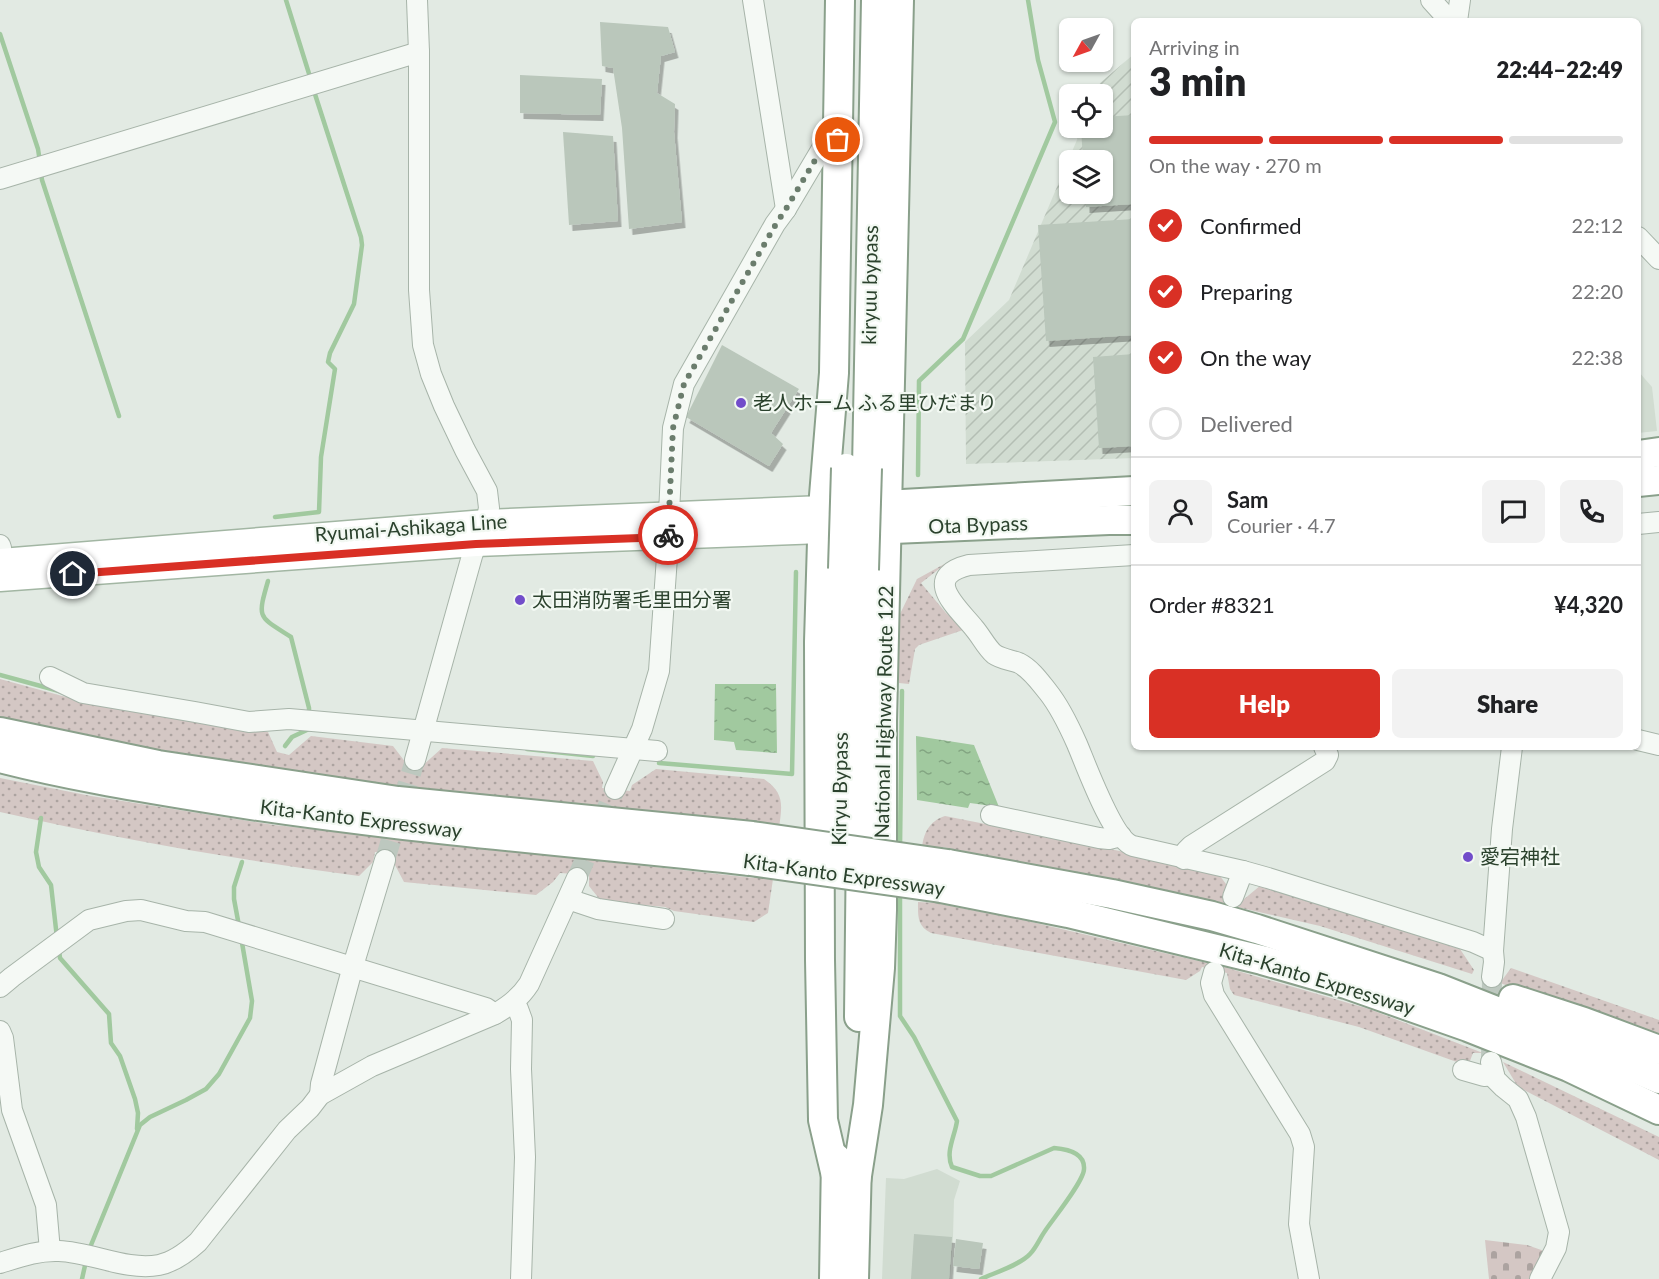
<!DOCTYPE html>
<meta charset="utf-8">
<style>
:root{--surface:#fff;--page:#f2f2f2;--text:#202124;--muted:#757577;--line:#e0e0e0;--accent:#d93025}
body{margin:0;font-family:Lato,"Noto Sans JP",sans-serif;background:var(--page);color:var(--text);height:100vh;display:flex;flex-direction:column;font-size:22px;white-space:nowrap}
*{box-sizing:border-box;margin:0}
p{font-size:20px;color:var(--muted)}
.icon{flex:none;width:33px;height:33px;fill:none;stroke:currentColor;stroke-width:2;stroke-linecap:round;stroke-linejoin:round}
.map{position:relative;flex:1;overflow:hidden}
.panel{position:absolute;left:1131px;top:18px;width:510px;height:732px;display:flex;flex-direction:column;background:var(--surface);border-radius:9px;box-shadow:0 2px 4px #0004}
.panel>*{flex:none}
.needle{width:39px;rotate:230deg}
.buttons{position:absolute;left:1059px;top:18px;display:grid;gap:12px}
.buttons a{display:grid;place-items:center;width:54px;height:54px;border-radius:9px;background:var(--surface);box-shadow:0 2px 4px #0004;font-size:30px}
.pin{position:absolute;display:grid;place-items:center;width:51px;height:51px;color:#fff;margin:-26px;border:3px solid #fff;border-radius:50%;box-shadow:0 2px 6px #0007}
.courier{position:absolute;display:grid;place-items:center;width:60px;height:60px;margin:-30px;border:4px solid #d93025;border-radius:50%;background:#fff;color:#222;box-shadow:0 2px 8px #0007}
.summary em{font-style:normal;font-weight:800}
.summary div{display:flex;flex-direction:column-reverse}
.summary{display:flex;align-items:center;justify-content:space-between;height:102px;padding:0 18px}
h1{font-size:39px;font-weight:800;line-height:45px}
.bar{display:grid;grid-template-columns:repeat(4,1fr);gap:9px 6px;align-content:center;height:72px;padding:0 18px}
.bar i{height:8px;border-radius:4px;background:var(--line)}
.bar .selected{background:var(--accent)}
.bar p{grid-column:span 4}
.line{display:flex;align-items:center;gap:15px;padding:0 18px;border-top:2px solid var(--line)}
.line div{flex:1}
.round{display:grid;place-items:center;flex:none;width:63px;height:63px;border-radius:9px;background:var(--page)}
ol{padding:0 18px;list-style:none}
li{display:flex;align-items:center;gap:18px;height:66px}
li p{margin-inline-start:auto}
li .icon{padding:6px;border-radius:50%;background:var(--accent);color:#fff;stroke-width:4}
li:last-child{color:var(--muted)}
li i{width:33px;height:33px;border:3px solid var(--line);border-radius:50%}
.button{display:flex;gap:12px;margin-top:auto;padding:12px 18px}
.button a{flex:1;height:69px;border-radius:9px;background:var(--accent);color:#fff;font-size:24px;font-weight:800;line-height:69px;text-align:center}
.button a+a{background:var(--page);color:var(--text)}
.map>svg:first-child{display:block}
.built{fill:#d1dcd1}
.industrial{fill:url(#industrial-furrows);fill-rule:evenodd}
.grass{fill:url(#grass-dots)}
.cemetery{fill:url(#cemetery-stones)}
.water{fill:url(#water-ripples)}
.lines{fill:none;stroke-linecap:round;stroke-linejoin:round}
.stream{stroke:#a1c99f;stroke-width:4.5}
.building{fill:#bac7bb;filter:url(#shadow)}
.minor-tunnel{stroke:#bdc8bf;stroke-width:20;stroke-dasharray:20 10;stroke-linecap:butt}
.minor-casing{stroke:#a7b4a9;stroke-width:22}
.major-casing{stroke:#a2b6a3;stroke-width:27}
.highway-casing{stroke:#8aa08b;stroke-width:32}
.minor{stroke:#f5f9f5;stroke-width:20}
.major{stroke:#fff;stroke-width:24}
.highway{stroke:#fff;stroke-width:28}
.highway-bridge-casing{stroke:#8aa08b;stroke-width:32;stroke-linecap:butt}
.highway-bridge{stroke:#fff;stroke-width:28}
.done{stroke:#6b7d6d;stroke-width:6;stroke-dasharray:0 10.8}
.route{stroke:#d93025;stroke-width:8}
.poi-dot{fill:#724dca;stroke:#f2f8f2;stroke-width:2}
.labels{text-anchor:middle;stroke-width:4.5;stroke-linejoin:round;paint-order:stroke}
.street-label{font-size:20px;fill:#2b422d;stroke:#f2f8f2}
.poi-label{font-size:20px;fill:#2b422d;stroke:#f2f8f2;text-anchor:start}
</style>
<div class="map">
<svg width="1659" height="1279" viewBox="0 0 1659 1279">
<defs>
<pattern id="industrial-furrows" width="10" height="10" patternUnits="userSpaceOnUse" patternTransform="scale(1.5)"><rect width="10" height="10" fill="#d1dcd1"/><path d="M-1 1l2-2M0 10L10 0M9 11l2-2" fill="none" stroke="#b4beb4"/></pattern>
<pattern id="grass-dots" width="8" height="8" patternUnits="userSpaceOnUse" patternTransform="scale(1.5)"><rect width="8" height="8" fill="#d4c7c4"/><path d="M2 2h.1M6 6h.1" fill="none" stroke="#aca3a0" stroke-width="1.8" stroke-linecap="round"/></pattern>
<pattern id="cemetery-stones" width="16" height="16" patternUnits="userSpaceOnUse" patternTransform="scale(1.5)"><rect width="16" height="16" fill="#d4c7c4"/><path d="M2 7V4a2 2 0 0 1 4 0v3zM10 15v-3a2 2 0 0 1 4 0v3z" fill="#aca3a0"/></pattern>
<pattern id="water-ripples" width="26" height="14" patternUnits="userSpaceOnUse" patternTransform="scale(1.5)"><rect width="26" height="14" fill="#a1c99f"/><path d="M2 4q2-2 4 0t4 0M15 11q2-2 4 0t4 0" fill="none" stroke="#83a582"/></pattern>
<filter id="shadow"><feDropShadow dx="3.5" dy="6" stdDeviation="0" flood-color="#0004"/></filter>
</defs>
<rect width="100%" height="100%" fill="#e2eae3"/>
<!-- built -->
<g class="built">
<polygon points="1638,371 1652,387 1657,431 1638,433"/>
<polygon points="937,1169 960,1181 954,1200 953,1236 950,1279 882,1279 886,1178 904,1179"/>
</g>
<!-- industrial -->
<path class="industrial" d="M1134,54V458L966,464L965,342L1009,300L1082,128H1102V94H1096L1100,83ZM1070,160H1102V194H1070Z"/>
<!-- grass -->
<g class="grass">
<polygon points="948,562 921,583 946,613 966,629 919,645 915,649 909,684 899,683 899,616 917,579"/>
<path d="M0,679L66,697L268,732L277,752L289,755L311,736L393,746L406,763L405,769L419,771L421,767L442,748L593,761L603,782L602,788L630,791L632,785L656,769L764,779C785,793 782,806 779,828L758,822C596,806 433,792 272,769C181,756 89,742 0,718Z"/>
<path d="M0,778L91,796L274,825L754,878V875L773,879L768,913L754,922L674,911L665,907L601,901L589,886V875L560,873L553,882L536,895L404,882L395,865L393,854L375,852L373,862L359,876C238,860 119,839 0,812Z"/>
<path d="M945,816L1087,844L1217,872L1229,888L1227,896L1243,900L1261,885L1458,946L1474,970L1472,974L1320,926L1224,904L943,847L942,854L922,849C923,834 929,821 945,816Z"/>
<path d="M918,902L935,903L1023,920L1224,967L1369,1009L1483,1053H1473L1468,1066L1359,1027L1234,995L1230,989L1227,973L1202,967L1200,971L1186,980L931,933C917,926 918,916 918,902Z"/>
<polygon points="1511,968 1659,1020 1659,1038 1500,983"/>
<polygon points="1503,1062 1659,1137 1659,1160 1518,1087"/>
</g>
<!-- cemetery -->
<polygon class="cemetery" points="1485,1240 1527,1245 1547,1252 1538,1270 1529,1279 1489,1279"/>
<!-- water -->
<g class="water">
<polygon points="715,684 776,684 777,753 736,750 734,742 714,740"/>
<polygon points="916,736 974,745 999,807 970,803 968,808 917,800"/>
</g>
<g class="lines">
<!-- stream -->
<g class="stream">
<polyline points="286,0 311,80"/>
<polyline points="0,34 38,149 40,162"/>
<polyline points="41,173 42,180 119,416"/>
<polyline points="918,475 919,381 963,339 1055,122 1038,60 1028,0"/>
<polyline points="275,517 319,512 321,457 335,369 328,362 330,353 354,304 362,245 361,237 313,88"/>
<path d="M268,581C257,619 258,616 291,637L309,708V715"/>
<polyline points="0,675 59,691"/>
<polyline points="285,746 292,737 309,729"/>
<polyline points="527,749 593,756"/>
<polyline points="659,763 792,774 796,572"/>
<polyline points="41,818 36,852 39,867 51,885 57,938"/>
<polyline points="900,847 902,691"/>
<path d="M900,891V1016L914,1037L957,1121C955,1136 945,1152 952,1167L980,1176H991L1054,1148C1067,1149 1085,1153 1084,1169C1084,1181 1053,1219 1045,1231C1040,1238 1036,1248 1030,1254C1020,1265 994,1273 981,1279"/>
<polyline points="239,926 234,899 234,887 242,862"/>
<polyline points="59,950 60,958 109,1014 111,1043 120,1056 135,1099 138,1113 137,1129"/>
<polyline points="89,1250 140,1125 150,1117 186,1100 206,1089 219,1074 250,1018 252,1001 241,937"/>
<polyline points="82,1279 86,1261"/>
</g>
</g>
<!-- building -->
<g class="building">
<polygon points="600,22 668,27 675,52 661,56 657,93 675,104 674,132 682,222 629,229 622,128 613,68 602,66"/>
<polygon points="520,75 602,79 600,115 520,113"/>
<polygon points="1134,115 1134,204 1086,207 1086,194 1102,194 1102,160 1083,160 1081,128 1102,128 1102,117"/>
<polygon points="563,132 613,136 618,221 569,225"/>
<polygon points="1134,219 1134,335 1046,341 1038,225"/>
<polygon points="722,345 799,389 771,433 783,444 769,466 686,417"/>
<polygon points="1134,354 1134,446 1099,448 1093,357"/>
<polygon points="914,1234 952,1237 949,1279 911,1279"/>
<polygon points="956,1239 983,1243 979,1269 953,1266"/>
</g>
<g class="lines">
<!-- minor-tunnel -->
<g class="minor-tunnel">
<polyline points="385,860 415,760"/>
<polyline points="577,878 615,789"/>
<polyline points="1491,1062 1492,977"/>
</g>
<!-- minor casing -->
<g class="minor-casing">
<g id="minor">
<polyline points="753,0 786,209"/>
<polyline points="1431,0 1450,21"/>
<polyline points="1457,21 1460,0"/>
<polyline points="0,179 419,52"/>
<polyline points="1638,237 1659,259"/>
<polyline points="1638,524 1659,522"/>
<polyline points="0,545 1,548"/>
<path d="M1134,555L969,565C920,577 958,608 974,628C981,636 986,647 994,654C1001,659 1011,660 1019,663C1031,669 1040,682 1048,692C1060,707 1069,726 1077,744C1086,765 1113,840 1133,846L1243,871L1268,878L1473,942L1493,951"/>
<polyline points="50,677 83,693 195,712 249,722 289,719 657,751"/>
<polyline points="1638,740 1659,745"/>
<polyline points="415,760 472,556 476,544 486,522 489,508 487,491 465,450 444,406 431,374 423,345 419,290 419,52 417,0"/>
<polyline points="615,789 642,729 659,671 667,557 673,428 684,384 775,224 786,209 824,145 839,140"/>
<polyline points="991,815 1099,838 1109,839 1121,836"/>
<polyline points="1184,859 1186,851 1191,846 1325,761 1328,755 1324,747"/>
<polyline points="1233,897 1243,871"/>
<polyline points="568,899 598,909 664,919"/>
<polyline points="1214,972 1211,983 1214,995 1300,1134 1304,1147 1299,1224 1309,1279"/>
<polyline points="1492,977 1494,962 1493,951 1502,829 1512,747"/>
<polyline points="0,987 12,977 89,920 126,911 141,910 186,921 205,922 486,1008 495,1014"/>
<polyline points="513,1003 518,1009 522,1020 521,1069 525,1157 521,1279"/>
<polyline points="0,1031 3,1038 12,1110 46,1205 50,1251"/>
<polyline points="1491,1062 1495,1079 1503,1087 1518,1099 1526,1117 1559,1232 1556,1248 1540,1279"/>
<polyline points="1463,1070 1484,1076 1494,1075"/>
<polyline points="320,1095 321,1084 353,966 385,860"/>
<path d="M0,1263C19,1257 38,1250 59,1251C91,1252 126,1271 159,1265C174,1262 187,1252 198,1242L287,1130L310,1108L320,1095L372,1066L495,1014C509,1006 520,998 529,984L577,878"/>
</g>
</g>
<!-- major casing -->
<g class="major-casing">
<g id="major">
<polyline points="0,561 486,522 823,508"/>
<polyline points="0,579 476,544 822,531"/>
</g>
</g>
<!-- highway casing -->
<g class="highway-casing">
<g id="highway">
<polyline points="1638,455 1659,452"/>
<polyline points="867,468 876,0"/>
<polyline points="1638,482 1659,480"/>
<polyline points="867,506 1134,491"/>
<polyline points="869,530 1109,520 1134,520"/>
<polyline points="0,732 158,765 398,801 752,836"/>
<path d="M0,758C66,775 133,786 200,797C382,827 566,841 750,861"/>
<polyline points="948,864 1112,894 1212,916 1257,929 1438,988 1572,1041 1659,1079"/>
<polyline points="839,872 843,569"/>
<polyline points="941,888 1068,913 1262,960 1346,984 1468,1027 1569,1067 1659,1110"/>
<polyline points="1513,999 1584,1022 1659,1050"/>
<polyline points="859,1017 864,570"/>
<polyline points="836,1176 823,1120 820,960 819,642 823,508 834,373 840,0"/>
<polyline points="856,1182 868,1105 880,968 882,910 882,721 899,0"/>
<polyline points="834,1279 836,1158"/>
<polyline points="854,1279 857,1163"/>
</g>
</g>
<!-- minor -->
<use href="#minor" class="minor"/>
<!-- major -->
<use href="#major" class="major"/>
<!-- highway -->
<use href="#highway" class="highway"/>
<!-- highway-bridge casing -->
<g class="highway-bridge-casing">
<g id="highway-bridge">
<polyline points="843,569 846,468"/>
<polyline points="864,570 867,468"/>
<polyline points="752,836 948,864"/>
<polyline points="750,861 941,888"/>
</g>
</g>
<!-- highway-bridge -->
<use href="#highway-bridge" class="highway-bridge"/>
</g>
<g class="lines">
<!-- done -->
<polyline class="done" points="668,535 673,428 684,384 776,224 786,209 824,145 838,140"/>
<!-- route -->
<polyline class="route" points="73,574 476,544 668,537 668,535"/>
</g>
<!-- markers -->
<g class="poi-dot">
<circle cx="741" cy="403" r="6"/>
<circle cx="520" cy="600" r="6"/>
<circle cx="1468" cy="857" r="6"/>
</g>
<g class="labels">
<!-- street labels -->
<g class="street-label">
<text transform="translate(870 285) rotate(-89)" y="7">kiryuu bypass</text>
<text transform="translate(978 525) rotate(-2)" y="7">Ota Bypass</text>
<text transform="translate(411 528) rotate(-4)" y="7">Ryumai-Ashikaga Line</text>
<text transform="translate(884 712) rotate(-89)" y="7">National Highway Route 122</text>
<text transform="translate(840 789) rotate(-89)" y="7">Kiryu Bypass</text>
<text transform="translate(361 819) rotate(7)" y="7">Kita-Kanto Expressway</text>
<text transform="translate(844 875) rotate(8)" y="7">Kita-Kanto Expressway</text>
<text transform="translate(1317 979) rotate(17)" y="7">Kita-Kanto Expressway</text>
</g>
<!-- poi labels -->
<g class="poi-label">
<text x="753" y="410">老人ホーム ふる里ひだまり</text>
<text x="532" y="607">太田消防署毛里田分署</text>
<text x="1480" y="864">愛宕神社</text>
</g>
</g>
</svg>
<div class="buttons">
<a><svg class="needle" viewBox="-14 -14 28 28"><path d="M0-13l5 13h-10z" fill="#e53935"/><path d="M0 13l5-13h-10z" fill="#757577"/></svg></a>
<a><svg class="icon" aria-label="locate" viewBox="0 0 24 24"><circle cx="12" cy="12" r="6"/><path d="M12 2v4M12 18v4M2 12h4M18 12h4"/></svg></a>
<a><svg class="icon" aria-label="layers" viewBox="0 0 24 24"><path d="M12 4l9 5-9 5-9-5zM3 14l9 5 9-5"/></svg></a>
</div>
<div class="pin" style="left:838px;top:140px;background:#ea580c"><svg class="icon" aria-label="bag" viewBox="0 0 24 24"><path d="M5 8h14l-1 12H6zM9 8a3 3 0 0 1 6 0"/></svg></div>
<div class="pin" style="left:73px;top:574px;background:#1f2937"><svg class="icon" aria-label="home" viewBox="0 0 24 24"><path d="M3 11l9-7 9 7M6 9v11h12V9"/></svg></div>
<div class="courier" style="left:668px;top:535px"><svg class="icon" aria-label="bike" viewBox="0 0 24 24"><circle cx="6" cy="16" r="4"/><circle cx="18" cy="16" r="4"/><path d="M6 16l4-8h5l3 8M10 8l3 8H6M13 5h3"/></svg></div>
<section class="panel">
<div class="summary"><div><h1>3 min</h1><p>Arriving in</p></div><em>22:44–22:49</em></div>
<div class="bar"><i class="selected"></i><i class="selected"></i><i class="selected"></i><i></i><p>On the way · 270 m</p></div>
<ol>
<li><svg class="icon" aria-label="check" viewBox="0 0 24 24"><path d="M5 12l5 5 9-10"/></svg>Confirmed<p>22:12</p></li>
<li><svg class="icon" aria-label="check" viewBox="0 0 24 24"><path d="M5 12l5 5 9-10"/></svg>Preparing<p>22:20</p></li>
<li><svg class="icon" aria-label="check" viewBox="0 0 24 24"><path d="M5 12l5 5 9-10"/></svg>On the way<p>22:38</p></li>
<li><i></i>Delivered</li>
</ol>
<div class="line" style="height:108px"><a class="round"><svg class="icon" aria-label="person" viewBox="0 0 24 24"><circle cx="12" cy="8" r="4"/><path d="M4 21q1-7 8-7t8 7"/></svg></a><div><b>Sam</b><p>Courier · 4.7</p></div><a class="round"><svg class="icon" aria-label="chat" viewBox="0 0 24 24"><path d="M4 5h16v11H9l-5 4z"/></svg></a><a class="round"><svg class="icon" aria-label="phone" viewBox="0 0 24 24"><path d="M5 4h4l2 5-3 2q2 4 5 5l2-3 5 2v4C11 20 4 13 5 4z"/></svg></a></div>
<div class="line" style="height:78px"><div>Order #8321</div><b>¥4,320</b></div>
<div class="button"><a>Help</a><a>Share</a></div>
</section>
</div>
